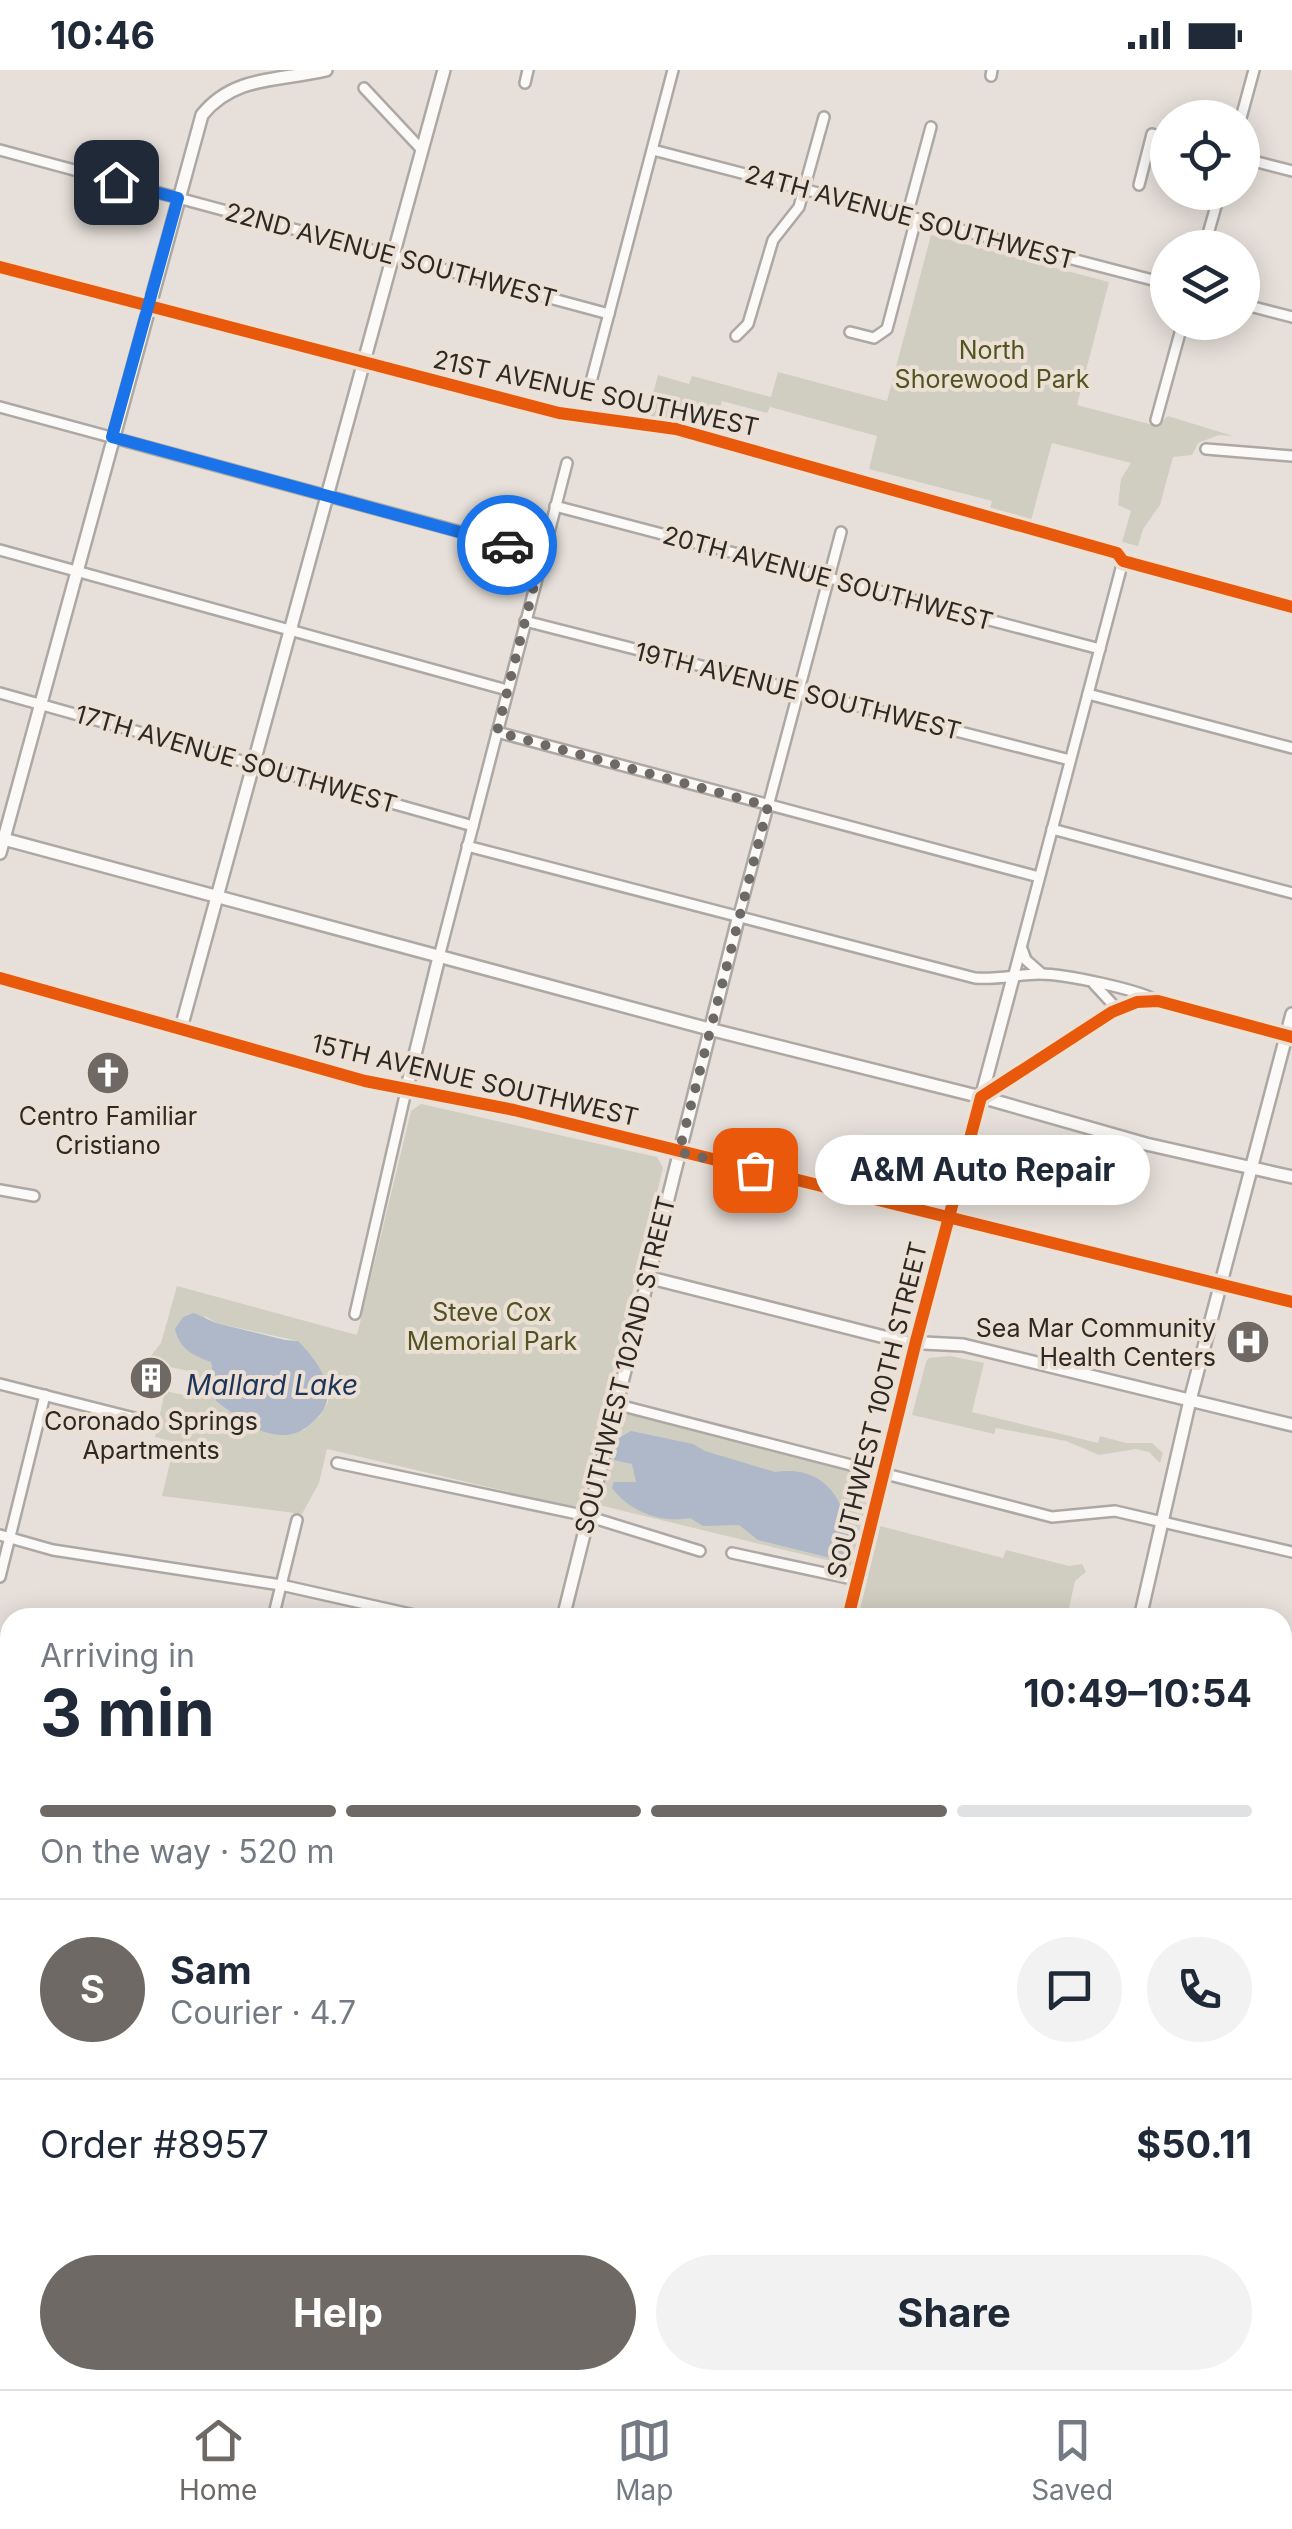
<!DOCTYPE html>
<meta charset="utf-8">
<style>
:root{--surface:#fff;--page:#f2f2f3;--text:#1f2937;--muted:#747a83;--line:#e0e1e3;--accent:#6e6964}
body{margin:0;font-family:Inter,sans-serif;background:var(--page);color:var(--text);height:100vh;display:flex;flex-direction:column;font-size:38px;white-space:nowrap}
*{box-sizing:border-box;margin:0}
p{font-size:32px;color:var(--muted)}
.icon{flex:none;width:55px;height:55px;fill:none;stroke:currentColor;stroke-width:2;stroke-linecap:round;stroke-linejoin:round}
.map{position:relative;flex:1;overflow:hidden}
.sheet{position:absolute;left:0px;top:1538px;width:1292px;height:782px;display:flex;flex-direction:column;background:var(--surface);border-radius:30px 30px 0 0;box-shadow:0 5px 25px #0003}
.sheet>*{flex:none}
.tools{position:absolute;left:1150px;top:30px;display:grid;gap:20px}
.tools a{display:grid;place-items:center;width:110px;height:110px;border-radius:50%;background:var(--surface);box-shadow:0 5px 25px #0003;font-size:50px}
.pin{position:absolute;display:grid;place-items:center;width:85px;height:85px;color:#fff;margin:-42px;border-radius:20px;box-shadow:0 5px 15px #0006}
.courier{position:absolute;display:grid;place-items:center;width:100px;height:100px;margin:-50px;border:8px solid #1a73e8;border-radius:50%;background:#fff;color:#222;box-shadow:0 2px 12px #0007}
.bubble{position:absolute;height:70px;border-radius:35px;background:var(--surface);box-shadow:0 5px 25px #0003;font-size:32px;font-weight:700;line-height:70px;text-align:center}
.head em{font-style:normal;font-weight:700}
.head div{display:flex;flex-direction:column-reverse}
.head{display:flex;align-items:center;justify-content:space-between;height:170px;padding:0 40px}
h1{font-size:65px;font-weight:700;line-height:75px}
.bar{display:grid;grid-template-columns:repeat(4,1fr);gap:15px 10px;align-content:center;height:120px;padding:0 40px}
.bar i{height:12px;border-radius:8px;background:var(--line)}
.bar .current{background:var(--accent)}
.bar p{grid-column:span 4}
.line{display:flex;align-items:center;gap:25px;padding:0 40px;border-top:2px solid var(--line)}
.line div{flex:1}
.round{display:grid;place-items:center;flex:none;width:105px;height:105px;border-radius:52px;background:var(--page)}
.primary-button{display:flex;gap:20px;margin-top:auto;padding:20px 40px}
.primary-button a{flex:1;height:115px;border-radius:60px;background:var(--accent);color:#fff;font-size:40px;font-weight:700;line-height:115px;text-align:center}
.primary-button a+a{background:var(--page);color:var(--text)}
.status{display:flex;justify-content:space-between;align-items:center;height:70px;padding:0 50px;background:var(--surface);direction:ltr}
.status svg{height:28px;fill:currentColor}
.dock{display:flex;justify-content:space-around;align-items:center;height:140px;border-top:2px solid var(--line);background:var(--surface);font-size:28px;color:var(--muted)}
.dock a{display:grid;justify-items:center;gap:5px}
.dock .current{color:var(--accent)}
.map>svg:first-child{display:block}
.green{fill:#d0cec0;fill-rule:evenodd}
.water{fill:#aeb8c9}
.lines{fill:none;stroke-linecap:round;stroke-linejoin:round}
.street-casing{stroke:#ada8a3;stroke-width:14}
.secondary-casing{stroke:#ada8a3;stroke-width:16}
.street{stroke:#fbfaf9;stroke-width:9}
.secondary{stroke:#fbfaf9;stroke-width:11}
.cycleway-casing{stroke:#ece0d5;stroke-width:19}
.cycleway{stroke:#e8590c;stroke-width:12}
.done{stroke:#6e6964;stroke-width:10;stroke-dasharray:0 18}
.route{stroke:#1a73e8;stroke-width:12}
.labels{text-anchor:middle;stroke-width:8;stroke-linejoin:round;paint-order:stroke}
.street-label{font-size:25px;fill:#2d2925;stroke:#ece0d5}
.park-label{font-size:25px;fill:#515420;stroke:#ece0d5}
.poi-label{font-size:25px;fill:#2d2925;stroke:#ece0d5}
.water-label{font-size:28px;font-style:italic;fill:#1c355b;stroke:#ece0d5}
</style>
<div class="status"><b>10:46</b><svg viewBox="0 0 49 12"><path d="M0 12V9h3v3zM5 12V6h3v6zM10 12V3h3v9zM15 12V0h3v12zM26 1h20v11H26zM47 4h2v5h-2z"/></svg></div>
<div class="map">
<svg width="1292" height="2319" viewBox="0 0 1292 2319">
<rect width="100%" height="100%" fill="#e7e0da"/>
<!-- green -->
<g class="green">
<polygon points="931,165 1109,212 1077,335 1157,356 1168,346 1233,366 1219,365 1198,373 1192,385 1173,387 1160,435 1143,459 1138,476 1122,472 1131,441 1118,435 1121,409 1131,393 1052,373 1030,454 989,443 992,431 869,399 877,366 770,337 767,343 722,331 713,358 647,346 658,305 689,314 692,306 771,327 778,302 887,331"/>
<path d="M421,1034L657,1087L663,1098L581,1433L573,1437L327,1379L319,1413L302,1444L162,1426L175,1372L155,1367L165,1321L198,1328L201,1316L196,1314L198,1303L146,1292L161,1273L177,1216L357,1265L411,1041ZM205,1246L216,1253L298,1271L319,1297L329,1316L328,1332L320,1346L304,1360L285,1365L244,1354L216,1331Z"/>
<polygon points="950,1286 984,1293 972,1342 1098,1373 1100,1366 1126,1373 1152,1373 1163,1383 1160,1393 1149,1382 1136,1379 1099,1385 1066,1371 996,1358 994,1364 912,1345 926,1292 929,1288"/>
<polygon points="627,1343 873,1406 851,1496 599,1435 619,1351 625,1352"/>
<polygon points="880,1456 1003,1488 1006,1480 1069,1496 1082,1494 1086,1502 1075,1511 1067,1547 858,1547"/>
<polygon points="1282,1598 1292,1600 1292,1739 1283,1736"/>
</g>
<!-- water -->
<g class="water">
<path d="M194,1243L216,1253L285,1270L298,1271C320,1293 343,1326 314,1351C306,1359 297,1364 286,1365C258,1366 237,1347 216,1331L211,1292C193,1285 180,1280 175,1259L183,1247Z"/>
<path d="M631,1361L693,1374L705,1381L775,1402C831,1394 850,1439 850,1486L843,1491L758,1470L739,1455L703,1456L690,1448C661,1454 629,1441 612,1418L614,1412H636L632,1394L614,1390L619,1368Z"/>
</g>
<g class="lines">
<!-- street casing -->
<g class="street-casing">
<g id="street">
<polyline points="991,6 992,0"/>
<polyline points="525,13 528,0"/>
<polyline points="364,18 422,80"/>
<polyline points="1241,48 1254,0"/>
<polyline points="0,80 609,244"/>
<polyline points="653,80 1168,214"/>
<polyline points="1242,88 1292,101"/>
<polyline points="1139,115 1152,64 1168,68"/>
<polyline points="907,146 931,57"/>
<polyline points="1204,178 1220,122"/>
<polyline points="1242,234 1292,247"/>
<polyline points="850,262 874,268 887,259 916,149"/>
<polyline points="736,266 748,254 773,170 799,137 824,47"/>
<polyline points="364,293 559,343 676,359 1117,483 1123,491 1292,537"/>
<polyline points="592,308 673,0"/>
<polyline points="0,337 542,484"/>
<polyline points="1156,350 1183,252"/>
<polyline points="1206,379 1292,386"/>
<polyline points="555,436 1100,579"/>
<polyline points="0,480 507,620"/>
<polyline points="525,551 1070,690"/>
<polyline points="0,623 473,756"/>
<polyline points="1088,624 1292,678"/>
<polyline points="497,662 1039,807"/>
<polyline points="1052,759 1292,823"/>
<path d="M467,776L975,908C998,910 1018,904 1040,904C1064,904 1137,919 1158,931"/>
<polyline points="739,845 841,462"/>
<polyline points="1022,879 1026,890 1042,904"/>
<polyline points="439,887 567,393"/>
<polyline points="1013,908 1123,491"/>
<polyline points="1094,914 1117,939"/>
<polyline points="0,1120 34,1126"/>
<polyline points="355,1244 406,1021"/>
<polyline points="0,1314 150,1352"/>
<polyline points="615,1334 1052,1447 1115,1441 1292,1482"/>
<polyline points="337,1393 587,1446 700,1481"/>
<polyline points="0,1465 53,1480 281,1515 428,1548"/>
<polyline points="732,1483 857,1510"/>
<polyline points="0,1507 45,1325"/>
<polyline points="273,1548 297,1450"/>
<polyline points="1282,1595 1292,1597"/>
<polyline points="0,1602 10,1604"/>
<polyline points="0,1736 10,1738"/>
<polyline points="1282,1746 1292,1748"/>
<polyline points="1282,1880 1290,1882"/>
<polyline points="0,2039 10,2042"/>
<polyline points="0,2169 10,2172"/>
<polyline points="1282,2289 1292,2291"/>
<polyline points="624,2310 638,2319"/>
<polyline points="1001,2310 1016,2319"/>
<polyline points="0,2315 19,2319"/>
<polyline points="90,2319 92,2310"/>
<polyline points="779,2319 785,2310"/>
<polyline points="1059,2319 1068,2315"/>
</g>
</g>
<!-- secondary casing -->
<g class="secondary-casing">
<g id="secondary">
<polyline points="0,197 364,293"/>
<polyline points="0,768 709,959 981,1027 1146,1074 1292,1107"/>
<path d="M0,783L202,45C234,5 280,11 326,0"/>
<polyline points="0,908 365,1011 514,1040 1292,1232"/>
<polyline points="181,958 444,0"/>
<polyline points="406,1021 439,887"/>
<polyline points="981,1027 1112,942 1137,932 1158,931 1290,967"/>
<polyline points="647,1207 904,1272 963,1275 1292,1355"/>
<polyline points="563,1548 739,845"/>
<polyline points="848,1548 916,1271 1013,908"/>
<polyline points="1140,1548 1190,1330 1292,944"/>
<polyline points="0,1873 10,1875"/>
<polyline points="1282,2030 1292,1996"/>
<polyline points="1282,2153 1292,2156"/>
<polyline points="371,2319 373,2310"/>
<polyline points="1203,2319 1205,2310"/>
</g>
</g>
<!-- street -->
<use href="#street" class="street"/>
<!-- secondary -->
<use href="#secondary" class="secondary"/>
<!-- cycleway casing -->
<g class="cycleway-casing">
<g id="cycleway">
<polyline points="0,197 559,343 676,359 1117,483 1123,491 1292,537"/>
<polyline points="0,908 365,1011 514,1040 1292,1232"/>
<polyline points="848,1548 916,1271 981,1027 1112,942 1137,932 1158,931 1292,967"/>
</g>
</g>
<!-- cycleway -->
<use href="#cycleway" class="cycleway"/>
</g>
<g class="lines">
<!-- done -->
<polyline class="done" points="507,475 542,484 497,662 768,736 679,1082 755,1100"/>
<!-- route -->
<polyline class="route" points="116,112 178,128 112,367 507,475"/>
</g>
<!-- icons -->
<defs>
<g id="church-disc" transform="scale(2.25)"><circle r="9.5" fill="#6e6964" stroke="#ece0d5"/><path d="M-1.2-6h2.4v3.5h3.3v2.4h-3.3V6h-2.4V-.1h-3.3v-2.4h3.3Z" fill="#fff"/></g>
<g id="hospital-disc" transform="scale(2.25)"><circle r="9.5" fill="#6e6964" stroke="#ece0d5"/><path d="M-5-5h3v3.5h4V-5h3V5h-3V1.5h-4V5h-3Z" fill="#fff"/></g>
<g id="building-disc" transform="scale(2.25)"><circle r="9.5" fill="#6e6964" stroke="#ece0d5"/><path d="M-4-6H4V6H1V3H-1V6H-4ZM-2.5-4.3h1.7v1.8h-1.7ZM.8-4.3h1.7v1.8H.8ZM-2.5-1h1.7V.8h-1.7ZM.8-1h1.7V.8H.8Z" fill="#fff"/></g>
</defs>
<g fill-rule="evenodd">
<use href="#church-disc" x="108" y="1003"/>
<use href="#hospital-disc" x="1248" y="1272"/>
<use href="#building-disc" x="151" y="1308"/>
</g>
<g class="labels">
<!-- street labels -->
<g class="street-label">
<text transform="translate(910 147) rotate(15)" y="9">24TH AVENUE SOUTHWEST</text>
<text transform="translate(391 185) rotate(15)" y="9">22ND AVENUE SOUTHWEST</text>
<text transform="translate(596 323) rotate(12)" y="9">21ST AVENUE SOUTHWEST</text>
<text transform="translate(828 508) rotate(15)" y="9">20TH AVENUE SOUTHWEST</text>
<text transform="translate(798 621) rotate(14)" y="9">19TH AVENUE SOUTHWEST</text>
<text transform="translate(236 689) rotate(16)" y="9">17TH AVENUE SOUTHWEST</text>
<text transform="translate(475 1010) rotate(13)" y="9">15TH AVENUE SOUTHWEST</text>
<text transform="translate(625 1295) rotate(-76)" y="9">SOUTHWEST 102ND STREET</text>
<text transform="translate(877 1340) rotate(-76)" y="9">SOUTHWEST 100TH STREET</text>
</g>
<!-- park labels -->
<g class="park-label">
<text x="992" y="289">North<tspan x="992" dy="29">Shorewood Park</tspan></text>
<text x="492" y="1251">Steve Cox<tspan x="492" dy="29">Memorial Park</tspan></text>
</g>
<!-- poi labels -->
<g class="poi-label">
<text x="108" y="1055">Centro Familiar<tspan x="108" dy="29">Cristiano</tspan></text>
<text x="1216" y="1267" text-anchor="end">Sea Mar Community<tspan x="1216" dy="29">Health Centers</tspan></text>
<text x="151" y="1360">Coronado Springs<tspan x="151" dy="29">Apartments</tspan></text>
</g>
<!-- water labels -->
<g class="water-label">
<text x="272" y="1325">Mallard Lake</text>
</g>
</g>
</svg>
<div class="tools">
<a><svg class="icon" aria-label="locate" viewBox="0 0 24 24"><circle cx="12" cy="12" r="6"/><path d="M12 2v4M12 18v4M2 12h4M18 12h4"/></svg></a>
<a><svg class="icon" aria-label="layers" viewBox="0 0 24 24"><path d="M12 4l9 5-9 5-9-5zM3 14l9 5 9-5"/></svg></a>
</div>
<div class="pin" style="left:755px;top:1100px;background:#ea580c"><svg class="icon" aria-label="bag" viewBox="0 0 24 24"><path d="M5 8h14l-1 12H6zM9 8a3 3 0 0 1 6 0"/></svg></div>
<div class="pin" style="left:116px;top:112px;background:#1f2937"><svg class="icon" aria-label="home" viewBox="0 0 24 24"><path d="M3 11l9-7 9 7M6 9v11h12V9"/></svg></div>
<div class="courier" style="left:507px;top:475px"><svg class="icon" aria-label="car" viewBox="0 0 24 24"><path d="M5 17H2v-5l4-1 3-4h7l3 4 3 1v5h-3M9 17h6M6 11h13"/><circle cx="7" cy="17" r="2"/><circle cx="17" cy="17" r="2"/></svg></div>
<div class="bubble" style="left:815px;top:1065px;width:335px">A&amp;M Auto Repair</div>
<section class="sheet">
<div class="head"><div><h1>3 min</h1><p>Arriving in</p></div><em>10:49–10:54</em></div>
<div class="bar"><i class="current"></i><i class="current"></i><i class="current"></i><i></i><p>On the way · 520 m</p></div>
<div class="line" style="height:180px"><b class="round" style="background:var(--accent);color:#fff">S</b><div><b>Sam</b><p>Courier · 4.7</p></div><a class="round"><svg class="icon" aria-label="chat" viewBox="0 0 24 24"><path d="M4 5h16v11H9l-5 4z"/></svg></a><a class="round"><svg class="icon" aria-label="phone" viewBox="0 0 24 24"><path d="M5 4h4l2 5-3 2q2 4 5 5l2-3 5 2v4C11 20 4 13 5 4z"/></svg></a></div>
<div class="line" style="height:130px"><div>Order #8957</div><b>$50.11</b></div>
<div class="primary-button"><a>Help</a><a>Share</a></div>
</section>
</div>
<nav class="dock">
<a class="current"><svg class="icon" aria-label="home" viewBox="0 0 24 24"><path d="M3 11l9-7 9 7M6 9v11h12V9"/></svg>Home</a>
<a><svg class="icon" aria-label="map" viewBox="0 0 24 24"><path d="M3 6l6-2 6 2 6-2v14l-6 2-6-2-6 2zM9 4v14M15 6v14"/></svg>Map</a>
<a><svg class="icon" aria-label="saved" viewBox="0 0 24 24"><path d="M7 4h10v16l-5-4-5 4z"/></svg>Saved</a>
</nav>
